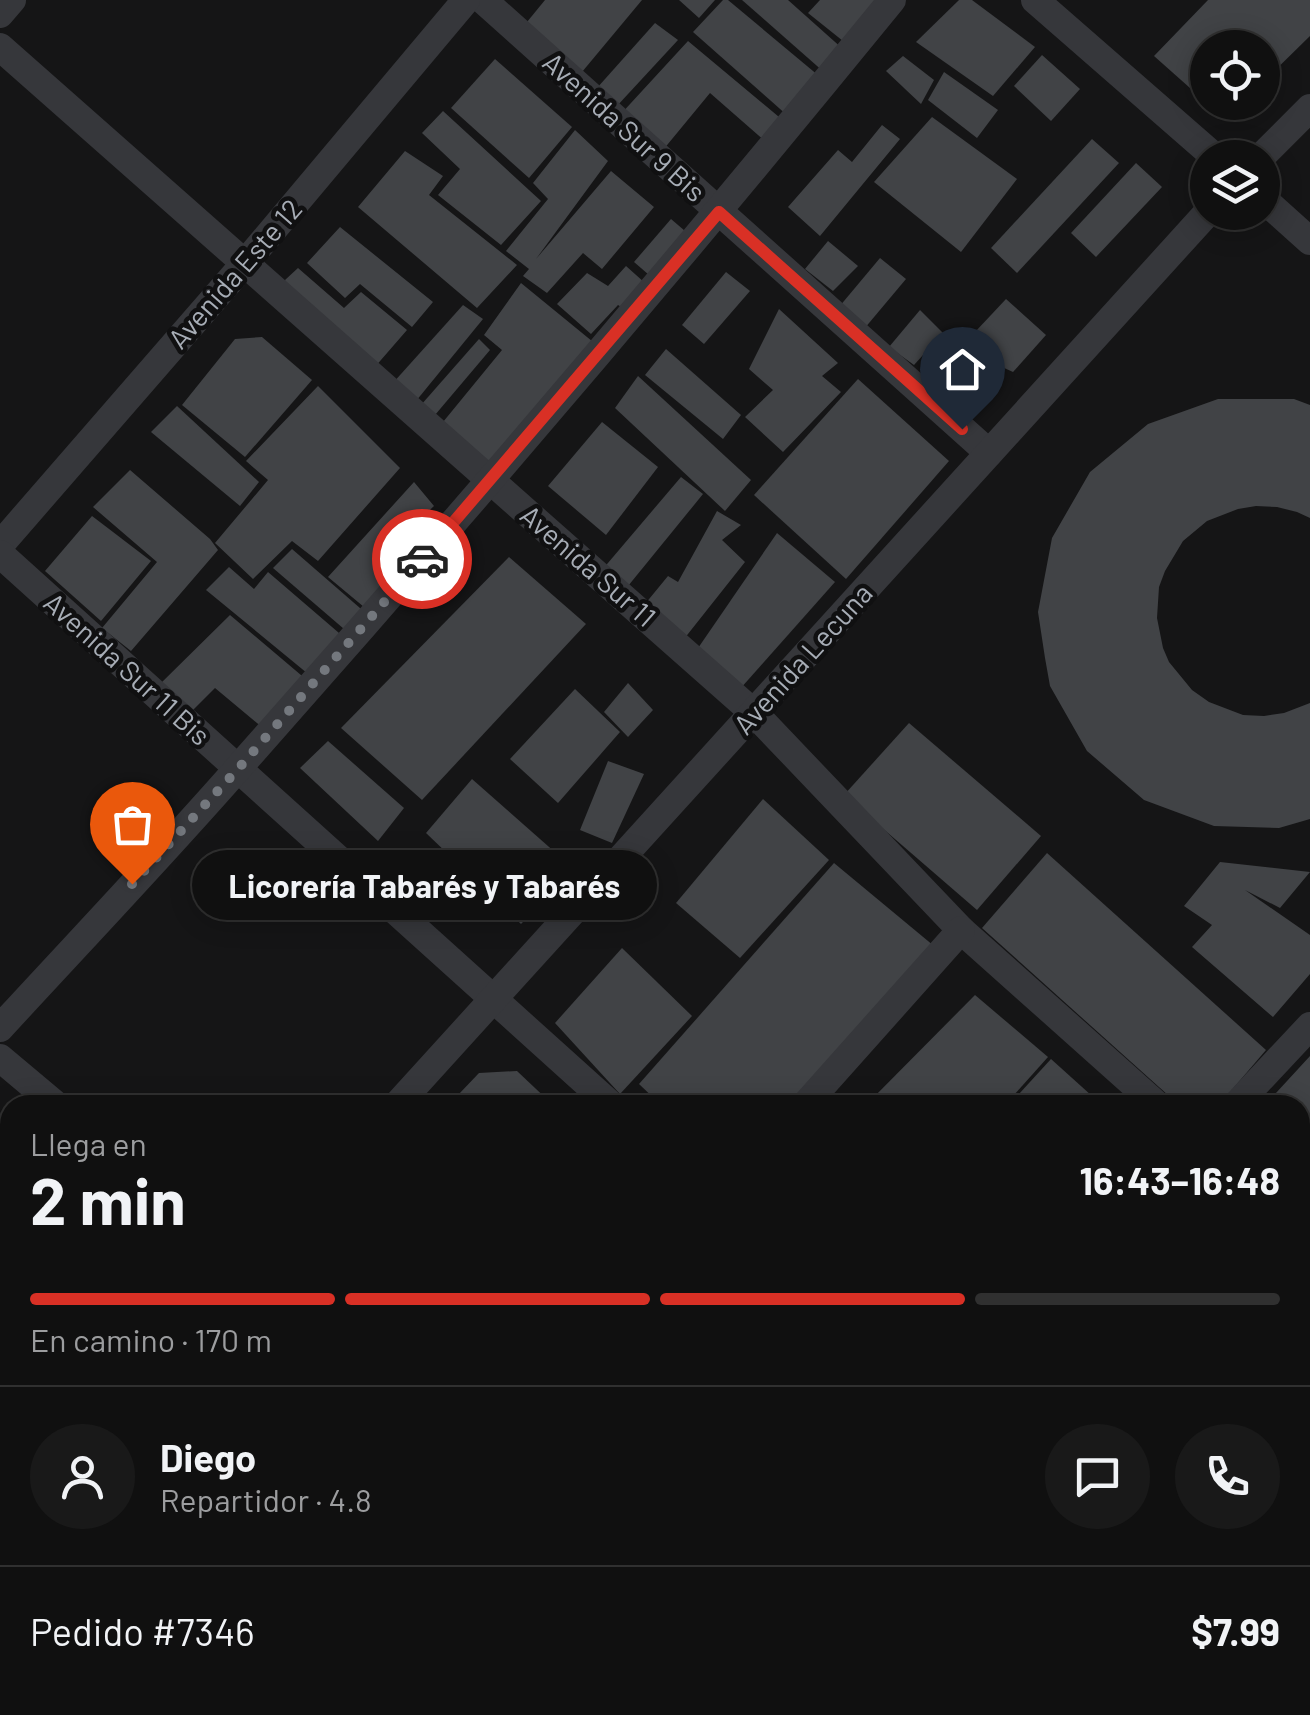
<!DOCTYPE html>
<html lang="es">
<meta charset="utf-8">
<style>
:root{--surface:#101010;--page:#191919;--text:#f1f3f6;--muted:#9c9d9f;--line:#303030;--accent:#d93025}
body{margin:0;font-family:Barlow,sans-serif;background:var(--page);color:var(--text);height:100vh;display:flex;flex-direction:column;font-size:38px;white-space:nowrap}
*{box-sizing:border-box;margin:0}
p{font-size:32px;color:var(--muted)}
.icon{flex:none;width:55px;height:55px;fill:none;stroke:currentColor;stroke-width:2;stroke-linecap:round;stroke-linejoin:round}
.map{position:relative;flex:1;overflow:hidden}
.sheet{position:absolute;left:0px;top:1095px;width:1310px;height:620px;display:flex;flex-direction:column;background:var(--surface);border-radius:30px 30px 0 0;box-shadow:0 5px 25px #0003,0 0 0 2px var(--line)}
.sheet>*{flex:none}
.tools{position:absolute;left:1190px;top:30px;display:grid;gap:20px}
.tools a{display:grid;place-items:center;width:90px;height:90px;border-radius:50%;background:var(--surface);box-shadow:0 5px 25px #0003,0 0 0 2px var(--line);font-size:50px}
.pin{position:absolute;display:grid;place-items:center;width:85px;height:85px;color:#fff;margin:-102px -42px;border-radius:50% 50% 50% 0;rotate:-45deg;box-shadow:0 0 10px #0007}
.pin .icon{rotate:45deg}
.courier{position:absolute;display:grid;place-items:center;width:100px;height:100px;margin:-50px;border:8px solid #d93025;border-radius:50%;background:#fff;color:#222;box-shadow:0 2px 12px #0007}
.bubble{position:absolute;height:70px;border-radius:35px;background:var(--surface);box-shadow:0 5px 25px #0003,0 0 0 2px var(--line);font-size:32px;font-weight:700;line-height:70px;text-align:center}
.head em{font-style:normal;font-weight:700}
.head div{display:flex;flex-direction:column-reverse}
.head{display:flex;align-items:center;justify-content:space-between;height:170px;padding:0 30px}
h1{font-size:65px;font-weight:700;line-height:75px}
.bar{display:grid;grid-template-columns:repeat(4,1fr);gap:15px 10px;align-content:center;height:120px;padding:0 30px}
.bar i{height:12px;border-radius:8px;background:var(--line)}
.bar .current{background:var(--accent)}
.bar p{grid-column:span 4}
.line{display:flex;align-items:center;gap:25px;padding:0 30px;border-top:2px solid var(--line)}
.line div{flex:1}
.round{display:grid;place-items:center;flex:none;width:105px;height:105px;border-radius:52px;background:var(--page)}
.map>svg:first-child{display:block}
.building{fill:#414346}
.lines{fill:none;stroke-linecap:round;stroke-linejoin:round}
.path{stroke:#3c3e42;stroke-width:5;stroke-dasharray:5 8;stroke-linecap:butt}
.street{stroke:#36373b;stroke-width:28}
.secondary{stroke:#44464b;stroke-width:40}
.done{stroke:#74787e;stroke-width:10;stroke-dasharray:0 18}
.route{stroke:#d93025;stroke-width:12}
.labels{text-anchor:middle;stroke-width:9;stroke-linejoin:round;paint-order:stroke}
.street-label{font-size:28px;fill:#a7adb6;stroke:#101011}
</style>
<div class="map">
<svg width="1310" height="1715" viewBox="0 0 1310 1715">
<rect width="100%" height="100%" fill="#151516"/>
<!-- building -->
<g class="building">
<polygon points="545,0 642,0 582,72 527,22"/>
<polygon points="679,0 715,0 699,18"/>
<polygon points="723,0 728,0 819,76 788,116 693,32"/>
<polygon points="742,0 788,0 844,50 825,73"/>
<polygon points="820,0 883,0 848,45 808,13"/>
<polygon points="959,0 972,0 1035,47 993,96 916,42"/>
<polygon points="1208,0 1310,0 1310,36 1262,83 1262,48 1208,48 1208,102 1243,102 1226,120 1154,56"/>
<polygon points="655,23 678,40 616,107 597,88"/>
<polygon points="688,41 785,122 766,142 710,93 663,150 619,116"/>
<polygon points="1042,55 1080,89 1051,121 1014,86"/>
<polygon points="903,56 934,80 921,104 886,71"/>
<polygon points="495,59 572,127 529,178 451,108"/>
<polygon points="944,72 998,110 977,138 928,100"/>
<polygon points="443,111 541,201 501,245 438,195 460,169 422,133"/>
<polygon points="932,117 1017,179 961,252 874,182"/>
<polygon points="882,125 900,139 820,236 788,207 838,150 852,162"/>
<polygon points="575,130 608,161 536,259 611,171 654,207 602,269 583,253 547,293 523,276 529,269 506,251 548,199 533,183"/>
<polygon points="1092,139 1119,163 1017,273 991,248"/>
<polygon points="405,151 443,176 429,195 517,265 477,308 358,207"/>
<polygon points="1136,163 1162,187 1096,257 1071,233"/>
<polygon points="671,219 692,237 656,281 634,262"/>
<polygon points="340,227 433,302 412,327 360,284 345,298 307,263"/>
<polygon points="828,241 858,266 833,291 805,269"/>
<polygon points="880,258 906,279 864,329 839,307"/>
<polygon points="626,266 645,283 628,311 618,305 591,334 557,304 587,273 608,286"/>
<polygon points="298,268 344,308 361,292 407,330 374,368 287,291 285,280"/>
<polygon points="726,272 750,291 704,344 682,325"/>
<polygon points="521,283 598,346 491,468 443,422 502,350 484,335"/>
<polygon points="1006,299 1046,335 1013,372 960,348"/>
<polygon points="463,305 483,319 416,401 392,384"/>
<polygon points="779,309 838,363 822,376 841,392 783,452 745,417 773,390 749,369"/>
<polygon points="920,310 943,333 914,365 889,347"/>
<polygon points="262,337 312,380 245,457 182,405 235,339"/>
<polygon points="479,339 490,350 435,415 421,405"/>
<polygon points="666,349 741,415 723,439 645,375"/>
<polygon points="638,376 751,480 725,511 615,408"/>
<polygon points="858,379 949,461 846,579 754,495"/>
<polygon points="318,386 400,468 318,561 292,541 253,579 215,543 268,480 246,461"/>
<polygon points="1218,399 1294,399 1310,405 1310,518 1297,512 1277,507 1256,506 1238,509 1207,521 1183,541 1165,571 1159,587 1157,618 1163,648 1169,662 1192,690 1209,702 1243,715 1264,716 1284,713 1310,703 1310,819 1279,828 1214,826 1144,800 1087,751 1050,686 1045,658 1038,612 1052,538 1090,472 1148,424"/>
<polygon points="177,406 259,482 240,506 151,432"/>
<polygon points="602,422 658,467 606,535 548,486"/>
<polygon points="130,470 210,539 218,550 131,651 102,628 157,562 93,507"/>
<polygon points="681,477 703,494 624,591 602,570"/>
<polygon points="414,482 434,506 383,555 402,572 370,612 328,577"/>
<polygon points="717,511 741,525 722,540 745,562 684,639 645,604 668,576 678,582"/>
<polygon points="92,516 151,561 101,621 45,571"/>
<polygon points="777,533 835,582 740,689 696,651"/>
<polygon points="292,549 368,615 351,635 273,568"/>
<polygon points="509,557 586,624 422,800 341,728"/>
<polygon points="229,567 254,589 268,572 346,639 313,678 206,590"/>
<polygon points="230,615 308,681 263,728 215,688 191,712 159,685"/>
<polygon points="628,683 653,710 628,737 604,712"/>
<polygon points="575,689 620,732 558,803 510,759"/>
<polygon points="909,723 1041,836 977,910 844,795"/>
<polygon points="328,741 404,808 378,841 300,768"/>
<polygon points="608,761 644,774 612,843 580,830"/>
<polygon points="472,779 574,869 521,924 426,833"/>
<polygon points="763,799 829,860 740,958 676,903"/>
<polygon points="1047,853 1266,1050 1219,1105 1179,1105 982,928"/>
<polygon points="1220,862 1310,872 1280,908 1245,890 1310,935 1310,974 1273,1017 1192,947 1212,925 1184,906"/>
<polygon points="834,863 934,946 793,1105 661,1105 639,1084"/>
<polygon points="622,948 692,1016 620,1094 555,1023"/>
<polygon points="975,995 1048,1057 1005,1105 866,1105"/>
<polygon points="1310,1056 1310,1164 1300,1155 1300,1105 1265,1105"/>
<polygon points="1051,1059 1102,1105 1009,1105"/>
<polygon points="517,1071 553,1105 468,1105 458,1095 479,1073"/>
<polygon points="502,1705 583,1705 581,1715 500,1715"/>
<polygon points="741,1705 842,1705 833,1715 731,1715"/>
</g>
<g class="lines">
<!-- path -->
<g class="path">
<polyline points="1300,1626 1310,1615"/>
<polyline points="1217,1715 1226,1705"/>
</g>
<!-- street -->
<g class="street">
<polyline points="483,0 989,453"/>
<polyline points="1035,0 1216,158"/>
<polyline points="0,14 12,0"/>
<polyline points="0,47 755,714 961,930 1157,1105"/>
<polyline points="1260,158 1310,108"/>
<polyline points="1262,198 1310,241"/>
<polyline points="0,545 246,262 466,0"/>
<polyline points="0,554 611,1105"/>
<path d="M0,1028C80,941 162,855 240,766C463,515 680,260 892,0"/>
<polyline points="0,1058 56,1105"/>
<polyline points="397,1105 1208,212"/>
<polyline points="805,1105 961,930"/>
<polyline points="1236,1105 1310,1026"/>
<polyline points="1300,1227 1310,1235"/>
<polyline points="0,1531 10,1520"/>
<polyline points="428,1705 441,1715"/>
<polyline points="660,1715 670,1705"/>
</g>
<!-- secondary -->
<g class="secondary">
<polyline points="1300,1455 1310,1444"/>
<polyline points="1300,1550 1310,1539"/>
<polyline points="1060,1715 1069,1705"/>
<polyline points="1146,1715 1156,1705"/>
</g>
</g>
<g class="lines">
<!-- done -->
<polyline class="done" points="132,884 238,769 422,559"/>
<!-- route -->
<polyline class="route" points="422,559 719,212 962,429"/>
</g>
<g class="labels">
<!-- street labels -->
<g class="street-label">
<text transform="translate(624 127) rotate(42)" y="10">Avenida Sur 9 Bis</text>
<text transform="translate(235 274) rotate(-49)" y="10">Avenida Este 12</text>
<text transform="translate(588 566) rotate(41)" y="10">Avenida Sur 11</text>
<text transform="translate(803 659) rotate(-48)" y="10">Avenida Lecuna</text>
<text transform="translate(127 669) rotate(42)" y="10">Avenida Sur 11 Bis</text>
</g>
</g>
</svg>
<div class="tools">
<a><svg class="icon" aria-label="locate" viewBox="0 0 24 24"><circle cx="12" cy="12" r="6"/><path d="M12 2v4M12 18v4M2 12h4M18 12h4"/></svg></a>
<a><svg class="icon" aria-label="layers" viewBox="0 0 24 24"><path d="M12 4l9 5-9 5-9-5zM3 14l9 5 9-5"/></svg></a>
</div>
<div class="pin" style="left:132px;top:884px;background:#ea580c"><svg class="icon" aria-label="bag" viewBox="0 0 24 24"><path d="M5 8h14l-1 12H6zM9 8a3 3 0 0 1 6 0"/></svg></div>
<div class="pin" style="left:962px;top:429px;background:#1f2937"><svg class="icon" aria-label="home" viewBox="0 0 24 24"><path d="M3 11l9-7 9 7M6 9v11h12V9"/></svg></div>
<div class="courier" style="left:422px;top:559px"><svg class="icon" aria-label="car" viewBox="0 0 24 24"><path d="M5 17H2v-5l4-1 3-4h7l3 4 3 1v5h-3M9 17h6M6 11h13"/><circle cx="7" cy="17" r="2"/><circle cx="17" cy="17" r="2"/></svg></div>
<div class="bubble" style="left:192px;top:850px;width:465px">Licorería Tabarés y Tabarés</div>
<section class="sheet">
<div class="head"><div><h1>2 min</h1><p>Llega en</p></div><em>16:43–16:48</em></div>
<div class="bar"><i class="current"></i><i class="current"></i><i class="current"></i><i></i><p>En camino · 170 m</p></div>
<div class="line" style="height:180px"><a class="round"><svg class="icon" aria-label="person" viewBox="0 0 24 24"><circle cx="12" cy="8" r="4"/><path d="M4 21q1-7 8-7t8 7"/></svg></a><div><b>Diego</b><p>Repartidor · 4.8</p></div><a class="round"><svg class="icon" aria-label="chat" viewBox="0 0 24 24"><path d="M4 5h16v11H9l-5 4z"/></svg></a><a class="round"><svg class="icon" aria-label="phone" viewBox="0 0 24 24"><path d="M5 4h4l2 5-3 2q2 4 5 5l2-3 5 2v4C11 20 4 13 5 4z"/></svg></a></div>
<div class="line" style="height:130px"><div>Pedido #7346</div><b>$7.99</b></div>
</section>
</div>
